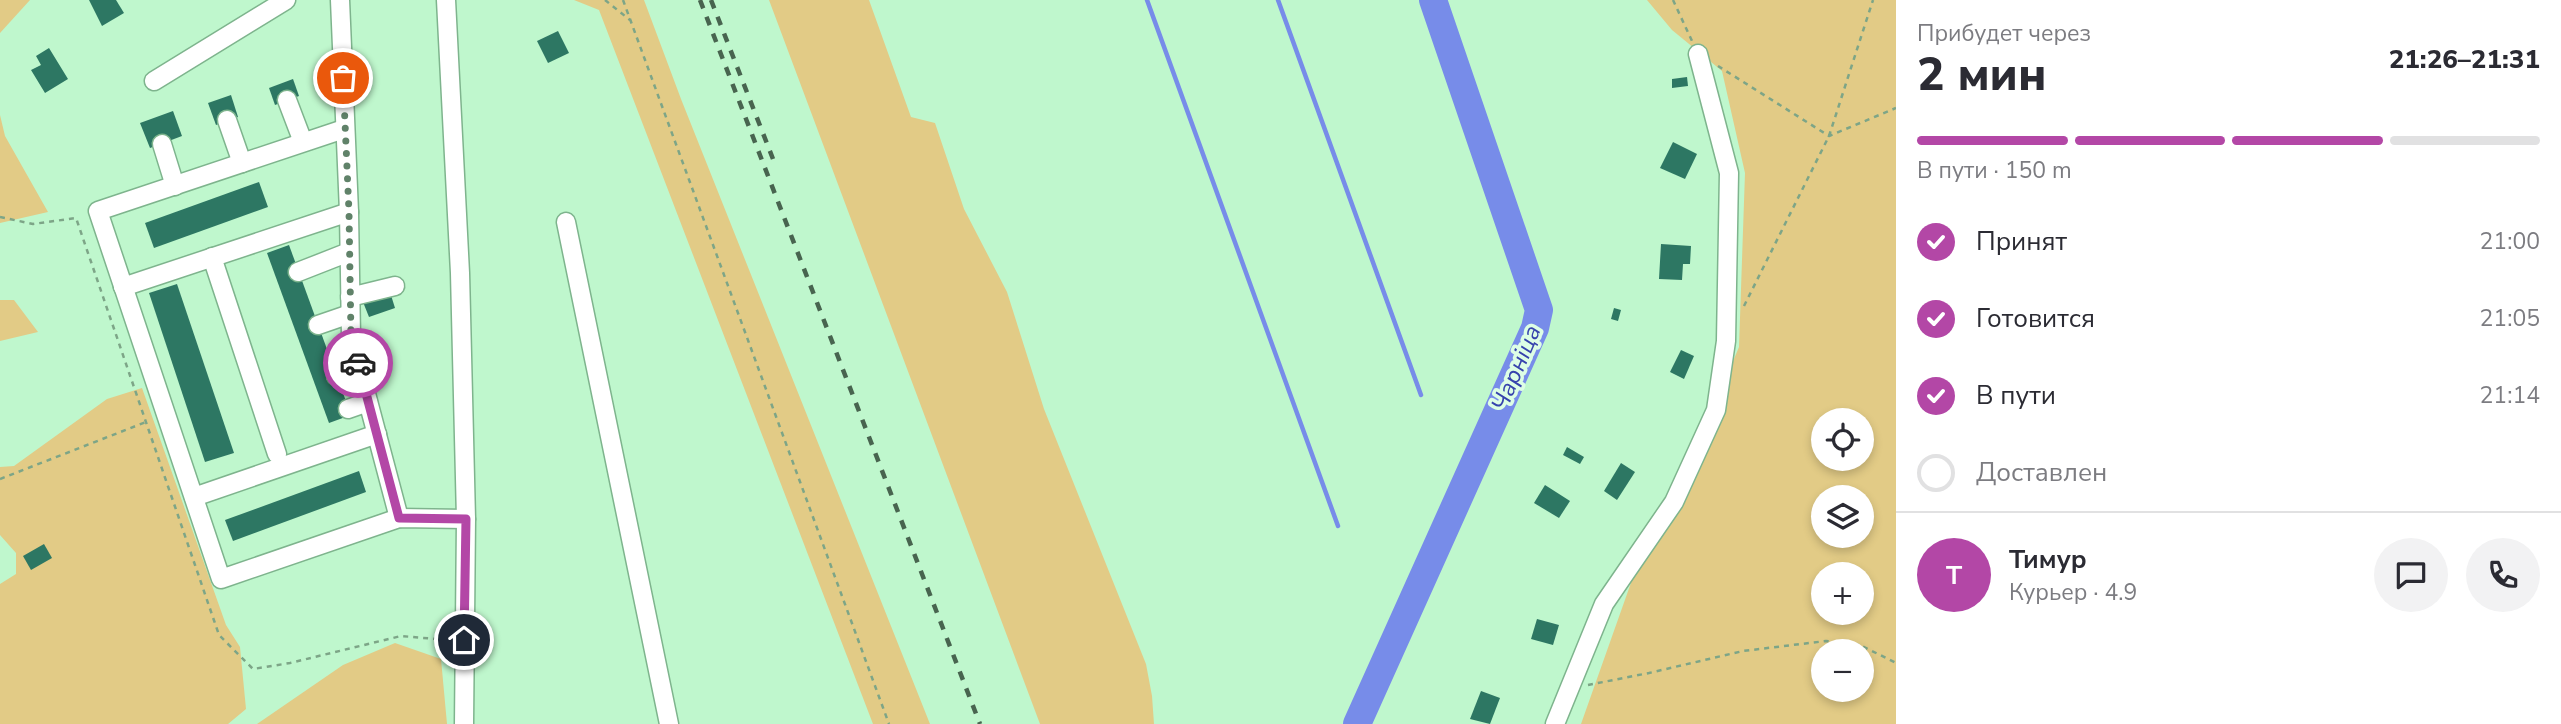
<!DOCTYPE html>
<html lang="ru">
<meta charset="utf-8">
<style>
:root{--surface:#fff;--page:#f2f2f3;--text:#2b2b33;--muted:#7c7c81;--line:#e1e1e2;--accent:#b347a6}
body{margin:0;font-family:"Nunito Sans",sans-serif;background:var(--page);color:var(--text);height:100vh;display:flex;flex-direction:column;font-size:26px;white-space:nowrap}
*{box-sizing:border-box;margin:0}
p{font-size:23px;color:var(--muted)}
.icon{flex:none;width:38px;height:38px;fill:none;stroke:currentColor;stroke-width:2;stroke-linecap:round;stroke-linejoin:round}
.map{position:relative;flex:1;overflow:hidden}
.side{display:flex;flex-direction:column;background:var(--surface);width:665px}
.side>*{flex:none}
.buttons{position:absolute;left:1811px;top:408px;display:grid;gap:14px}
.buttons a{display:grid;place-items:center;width:63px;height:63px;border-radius:50%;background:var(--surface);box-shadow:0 4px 10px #0003;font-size:35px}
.pin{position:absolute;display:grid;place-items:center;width:60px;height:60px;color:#fff;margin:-30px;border:4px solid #fff;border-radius:50%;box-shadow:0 2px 7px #0007}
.courier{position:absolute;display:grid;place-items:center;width:70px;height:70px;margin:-35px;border:5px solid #b347a6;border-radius:50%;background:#fff;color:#222;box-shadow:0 2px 9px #0007}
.summary em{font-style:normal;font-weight:800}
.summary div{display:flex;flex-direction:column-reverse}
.summary{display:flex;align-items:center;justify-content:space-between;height:119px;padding:0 21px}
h1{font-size:46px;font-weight:800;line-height:52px}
.bar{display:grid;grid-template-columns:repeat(4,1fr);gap:10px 7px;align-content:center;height:84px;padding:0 21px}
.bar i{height:9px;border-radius:5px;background:var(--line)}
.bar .current{background:var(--accent)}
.bar p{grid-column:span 4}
.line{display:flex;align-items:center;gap:18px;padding:0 21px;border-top:2px solid var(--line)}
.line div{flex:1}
.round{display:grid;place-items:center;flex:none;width:74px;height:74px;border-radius:37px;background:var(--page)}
ol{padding:0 21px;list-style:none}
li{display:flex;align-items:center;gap:21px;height:77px}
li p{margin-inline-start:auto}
li .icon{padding:7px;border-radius:50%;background:var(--accent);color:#fff;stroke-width:4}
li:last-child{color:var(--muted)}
li i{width:38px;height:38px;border:4px solid var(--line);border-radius:50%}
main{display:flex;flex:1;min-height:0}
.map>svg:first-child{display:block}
.green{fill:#e2cb86;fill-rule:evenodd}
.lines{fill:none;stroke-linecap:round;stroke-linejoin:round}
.stream{stroke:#778ce9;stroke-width:4.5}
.river{stroke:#778ce9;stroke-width:28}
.building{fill:#2d7763}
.minor-casing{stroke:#7eb48d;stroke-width:21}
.path{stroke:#7da587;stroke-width:2.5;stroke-dasharray:5 5;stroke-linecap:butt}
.minor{stroke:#fff;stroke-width:18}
.rail{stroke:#48644f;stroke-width:4.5;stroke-dasharray:9 9;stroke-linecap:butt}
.done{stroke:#608269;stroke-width:7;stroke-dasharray:0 12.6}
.route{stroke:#b347a6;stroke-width:9}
.labels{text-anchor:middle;stroke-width:7;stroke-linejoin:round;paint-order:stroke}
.water-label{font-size:24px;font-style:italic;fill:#3643ad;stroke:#ddfee5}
</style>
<main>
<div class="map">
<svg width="1896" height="724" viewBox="0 0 1896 724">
<rect width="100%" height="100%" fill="#bff7cd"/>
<!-- green -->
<g class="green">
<polygon points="0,0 30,0 0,33"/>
<polygon points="574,0 644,0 681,99 930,724 873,724 599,10"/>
<polygon points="769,0 869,0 911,117 935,123 964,209 1007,292 1044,409 1146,664 1152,696 1154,724 1040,724"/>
<path d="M1647,0H1896V724H1581L1638,563L1702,435L1739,347L1745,173L1722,71L1672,30ZM1824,420H1862V458H1824ZM1824,497H1862V536H1824ZM1824,574H1862V612H1824ZM1824,651H1862V690H1824Z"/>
<polygon points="0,115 5,136 48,212 0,223"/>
<polygon points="0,300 14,300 38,332 0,341"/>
<polygon points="142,388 226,625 240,647 246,709 228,724 0,724 0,584 16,574 16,553 0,535 0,467 14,466 107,399"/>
<polygon points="395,643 441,659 447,724 257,724 343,665"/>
</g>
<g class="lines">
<!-- stream -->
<g class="stream">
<polyline points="1147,0 1338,526"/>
<polyline points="1278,0 1421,395"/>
</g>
<!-- river -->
<polyline class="river" points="1357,724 1535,328 1539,310 1433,0"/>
</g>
<!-- building -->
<g class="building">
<polygon points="89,0 116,0 124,13 102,26"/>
<polygon points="558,31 569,53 548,63 537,41"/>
<polygon points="49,48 68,79 45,93 31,70 41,65 36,56"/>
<polygon points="1687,77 1688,86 1672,88 1672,79"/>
<polygon points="293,79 299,96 275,105 269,88"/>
<polygon points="231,95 238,117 216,125 208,103"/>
<polygon points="173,111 182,136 150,148 140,123"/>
<polygon points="1673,142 1697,154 1685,179 1660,168"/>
<polygon points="259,182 268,207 154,248 145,223"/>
<polygon points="1661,244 1691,246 1690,264 1683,264 1682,280 1659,279"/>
<polygon points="289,245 351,415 329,423 267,253"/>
<polygon points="177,284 234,453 205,462 149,293"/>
<polygon points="390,292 395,308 369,317 363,302"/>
<polygon points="1614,308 1621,310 1618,321 1611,319"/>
<polygon points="1681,350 1694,356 1684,379 1670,372"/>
<polygon points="1567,447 1584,457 1580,464 1563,455"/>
<polygon points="1621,463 1635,472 1617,500 1604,491"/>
<polygon points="359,471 366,492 233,541 225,520"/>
<polygon points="1545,485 1570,501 1559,518 1534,503"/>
<polygon points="44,544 52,558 31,570 23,556"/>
<polygon points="1537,619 1559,625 1553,645 1531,639"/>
<polygon points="1481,691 1500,698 1490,724 1470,719"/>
</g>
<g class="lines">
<!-- minor casing -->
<g class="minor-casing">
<g id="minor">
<polyline points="340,0 349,212 351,337 399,518"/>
<polyline points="446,0 460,273 466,519 464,724"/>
<polyline points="154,81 286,0"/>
<polyline points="287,100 303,142"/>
<polyline points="227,120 242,163"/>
<polyline points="344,129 98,211 221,579 399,518 466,519"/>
<polyline points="162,144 175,186"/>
<polyline points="566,222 669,724"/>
<polyline points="212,257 277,454"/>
<polyline points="298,272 349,252"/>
<polyline points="123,287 349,212"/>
<polyline points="350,297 395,286"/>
<polyline points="318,325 350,314"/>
<polyline points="336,376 359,368"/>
<polyline points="348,409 368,402"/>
<polyline points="194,497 377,434"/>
<polyline points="1555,724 1604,604 1674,502 1716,410 1726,341 1729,173 1698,54"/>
</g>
</g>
<!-- path -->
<g class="path">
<polyline points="605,0 630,20"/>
<polyline points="623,0 889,724"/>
<polyline points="1673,0 1692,41"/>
<polyline points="1718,66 1829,136 1896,108"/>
<polyline points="0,217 33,224 76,218 219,635 253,669 290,663 401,636 447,640"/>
<polyline points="1744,306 1829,136 1873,0"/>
<polyline points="0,479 146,422"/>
<polyline points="1588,685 1649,673 1743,651 1826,641 1860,645 1896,663"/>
</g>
<!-- minor -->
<use href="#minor" class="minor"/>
<!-- rail -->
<g class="rail">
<polyline points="700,0 980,724"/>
<polyline points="711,0 773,159"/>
</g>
</g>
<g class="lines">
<!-- done -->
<polyline class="done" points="343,78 349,212 351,337 358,363"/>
<!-- route -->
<polyline class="route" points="358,363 399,518 466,519 464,640"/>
</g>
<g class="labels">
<!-- water labels -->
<g class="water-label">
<text transform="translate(1516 368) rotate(-67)" y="8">Чарніца</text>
</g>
</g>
</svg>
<div class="buttons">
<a><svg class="icon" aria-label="locate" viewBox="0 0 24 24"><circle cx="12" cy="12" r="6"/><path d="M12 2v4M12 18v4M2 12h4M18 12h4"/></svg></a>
<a><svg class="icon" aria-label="layers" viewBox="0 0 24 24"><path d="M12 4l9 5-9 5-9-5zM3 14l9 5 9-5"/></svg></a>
<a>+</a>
<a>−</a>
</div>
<div class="pin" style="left:343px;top:78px;background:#ea580c"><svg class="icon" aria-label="bag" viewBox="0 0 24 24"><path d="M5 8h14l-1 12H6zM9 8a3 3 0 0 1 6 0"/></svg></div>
<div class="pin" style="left:464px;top:640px;background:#1f2937"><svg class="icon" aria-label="home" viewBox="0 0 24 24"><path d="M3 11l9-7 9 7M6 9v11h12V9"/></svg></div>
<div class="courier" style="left:358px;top:363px"><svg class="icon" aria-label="car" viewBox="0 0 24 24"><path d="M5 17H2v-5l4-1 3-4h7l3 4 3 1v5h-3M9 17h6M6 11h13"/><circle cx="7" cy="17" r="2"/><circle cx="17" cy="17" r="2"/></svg></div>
</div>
<section class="side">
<div class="summary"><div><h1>2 мин</h1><p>Прибудет через</p></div><em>21:26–21:31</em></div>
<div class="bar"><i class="current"></i><i class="current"></i><i class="current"></i><i></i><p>В пути · 150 m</p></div>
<ol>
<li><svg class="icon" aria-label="check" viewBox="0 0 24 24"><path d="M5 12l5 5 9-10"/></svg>Принят<p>21:00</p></li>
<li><svg class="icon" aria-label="check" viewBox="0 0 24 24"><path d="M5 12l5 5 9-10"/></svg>Готовится<p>21:05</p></li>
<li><svg class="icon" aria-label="check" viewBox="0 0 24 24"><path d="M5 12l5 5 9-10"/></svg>В пути<p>21:14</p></li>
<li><i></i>Доставлен</li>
</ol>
<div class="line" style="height:126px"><b class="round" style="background:var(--accent);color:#fff">Т</b><div><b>Тимур</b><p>Курьер · 4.9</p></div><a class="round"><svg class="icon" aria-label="chat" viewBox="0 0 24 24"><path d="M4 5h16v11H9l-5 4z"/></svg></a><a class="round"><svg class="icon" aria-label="phone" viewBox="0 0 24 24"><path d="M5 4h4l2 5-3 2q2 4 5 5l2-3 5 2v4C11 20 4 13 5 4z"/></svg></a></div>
</section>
</main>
